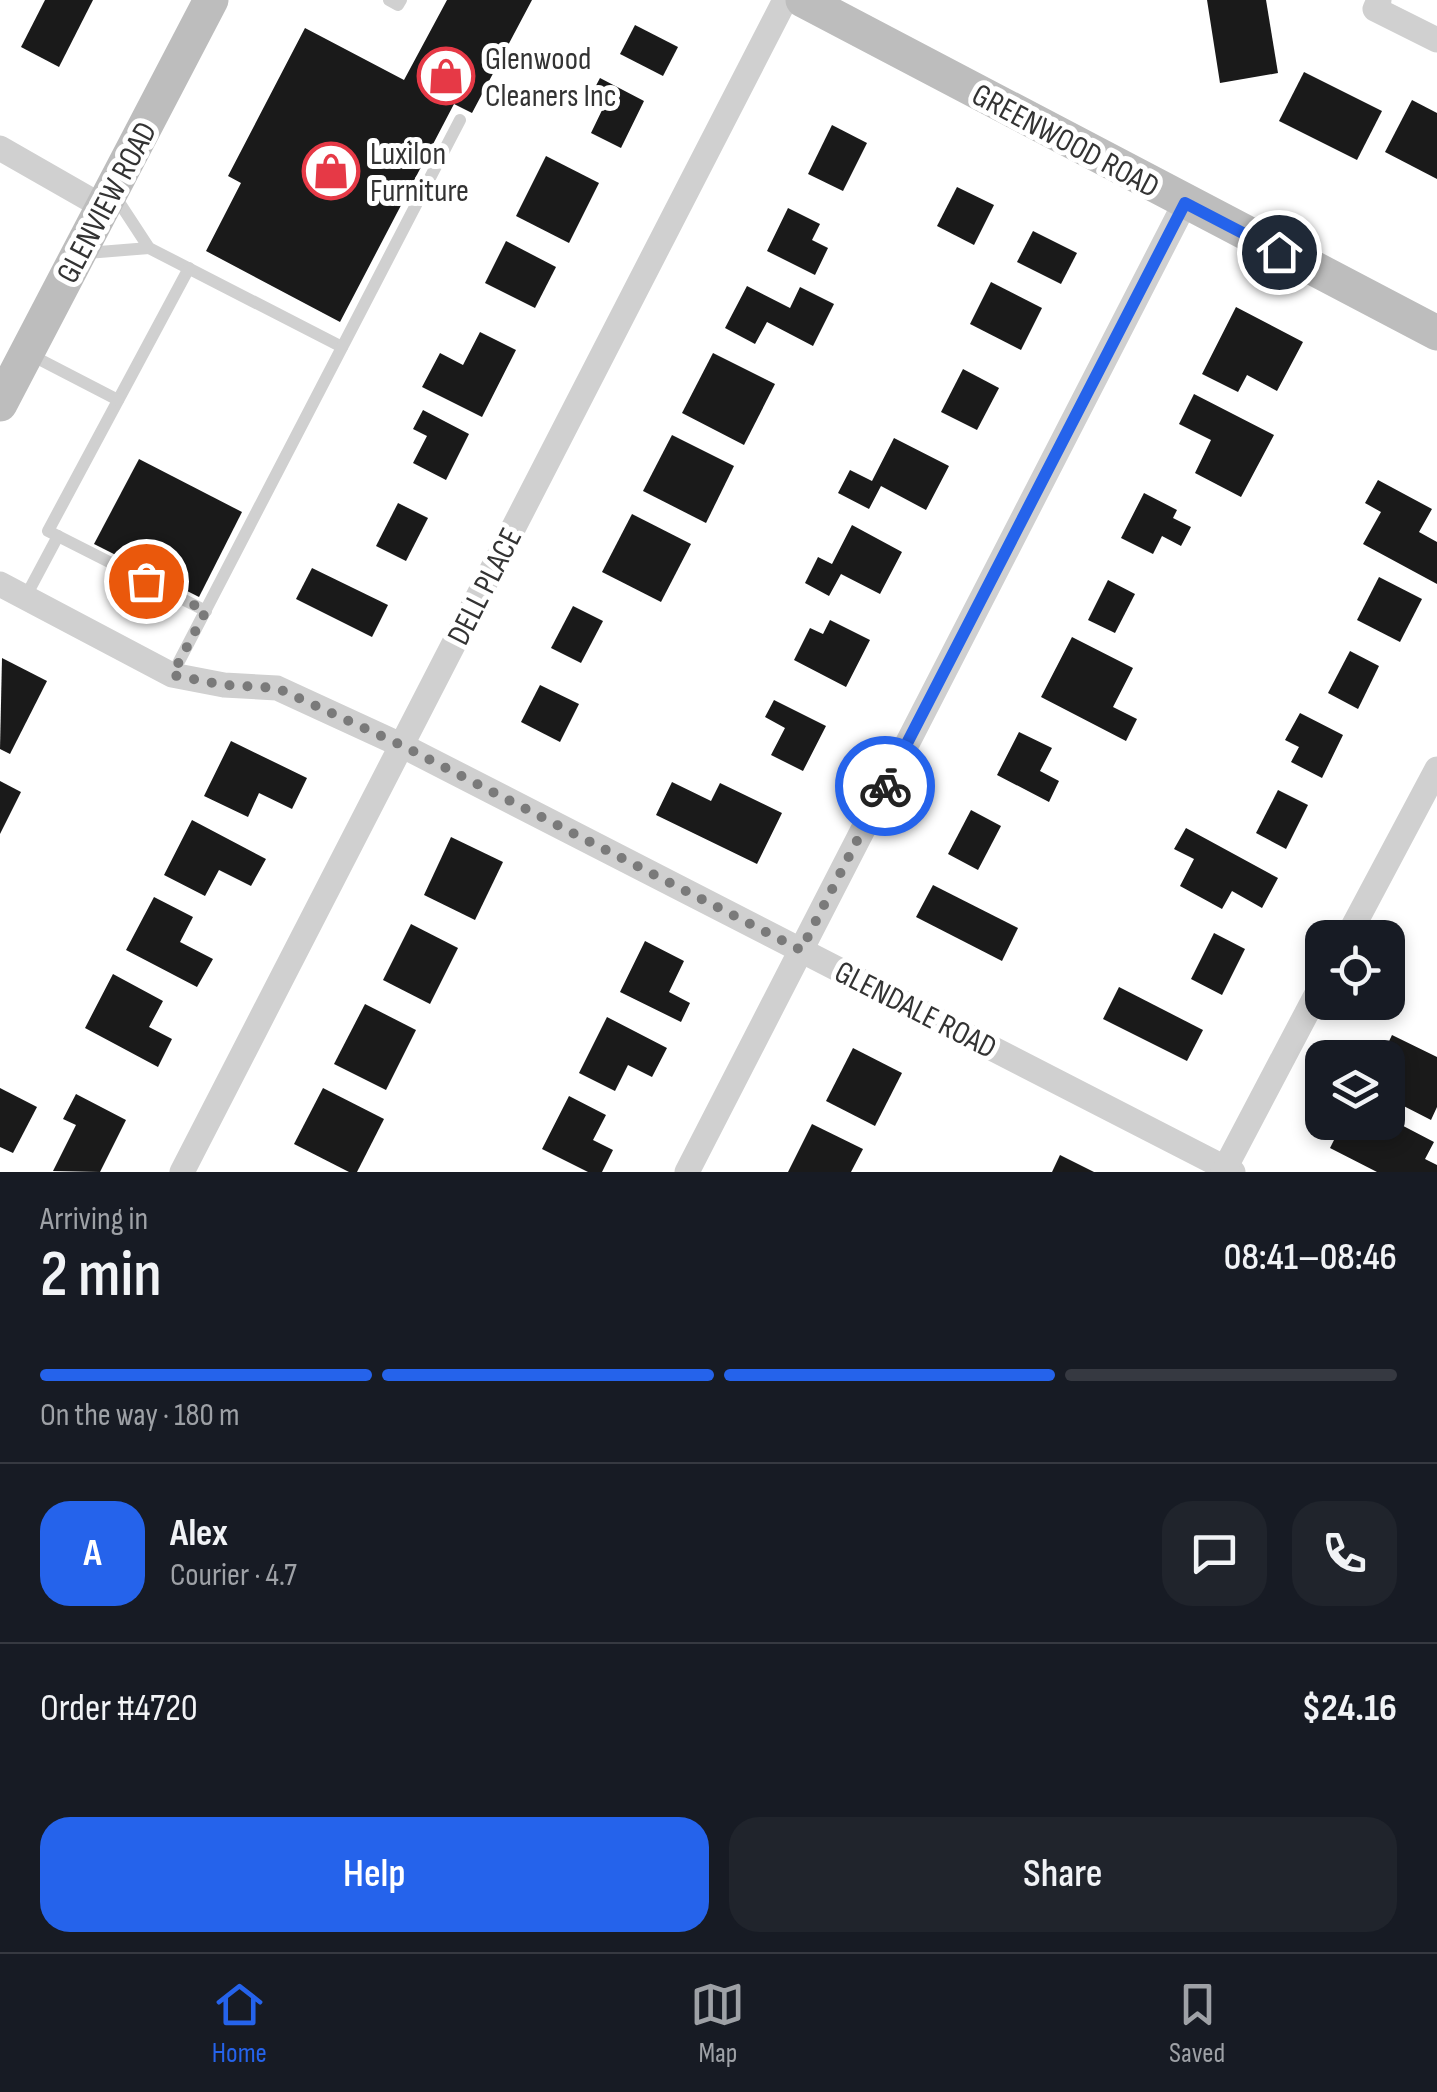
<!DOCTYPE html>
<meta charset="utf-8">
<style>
:root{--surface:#171b24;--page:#20242c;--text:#f1f3f6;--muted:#9ea1a6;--line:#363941;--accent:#2563eb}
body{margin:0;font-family:"Sofia Sans Condensed",sans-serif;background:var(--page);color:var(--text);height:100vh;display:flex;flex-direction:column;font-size:38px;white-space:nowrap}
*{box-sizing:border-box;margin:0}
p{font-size:32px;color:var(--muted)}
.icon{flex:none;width:55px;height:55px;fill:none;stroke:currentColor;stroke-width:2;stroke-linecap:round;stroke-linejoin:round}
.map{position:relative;height:1172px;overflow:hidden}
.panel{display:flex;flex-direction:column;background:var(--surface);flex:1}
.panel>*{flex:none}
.buttons{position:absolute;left:1305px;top:920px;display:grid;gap:20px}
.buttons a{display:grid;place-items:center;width:100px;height:100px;border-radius:20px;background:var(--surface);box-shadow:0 5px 15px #0003;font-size:50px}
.pin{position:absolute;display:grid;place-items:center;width:85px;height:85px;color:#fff;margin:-42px;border:5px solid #fff;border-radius:50%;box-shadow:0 2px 10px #0007}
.courier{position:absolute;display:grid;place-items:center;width:100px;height:100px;margin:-50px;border:8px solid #2563eb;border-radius:50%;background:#fff;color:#222;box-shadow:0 2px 12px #0007}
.summary em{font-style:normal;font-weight:600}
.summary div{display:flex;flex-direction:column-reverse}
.summary{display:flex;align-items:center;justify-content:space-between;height:170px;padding:0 40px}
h1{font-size:65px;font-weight:600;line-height:75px}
.bar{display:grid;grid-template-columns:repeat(4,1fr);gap:15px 10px;align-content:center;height:120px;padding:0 40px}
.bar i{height:12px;border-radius:8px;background:var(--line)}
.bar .active{background:var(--accent)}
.bar p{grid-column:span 4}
.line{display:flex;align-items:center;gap:25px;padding:0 40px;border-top:2px solid var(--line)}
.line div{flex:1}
.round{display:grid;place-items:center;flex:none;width:105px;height:105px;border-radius:30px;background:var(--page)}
.primary-button{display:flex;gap:20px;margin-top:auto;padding:20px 40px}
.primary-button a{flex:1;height:115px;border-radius:30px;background:var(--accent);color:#fff;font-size:40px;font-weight:600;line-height:115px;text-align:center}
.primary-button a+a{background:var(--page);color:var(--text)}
.tabs{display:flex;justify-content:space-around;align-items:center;height:140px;border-top:2px solid var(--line);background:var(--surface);font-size:28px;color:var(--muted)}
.tabs a{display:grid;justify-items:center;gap:5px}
.tabs .active{color:var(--accent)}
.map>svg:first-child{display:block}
.building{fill:#1a1a1a}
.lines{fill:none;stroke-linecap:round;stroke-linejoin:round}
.service{stroke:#d0d0d0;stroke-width:12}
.minor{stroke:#d0d0d0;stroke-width:25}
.secondary{stroke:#bdbdbd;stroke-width:35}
.done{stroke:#7a7a7a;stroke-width:10;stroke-dasharray:0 18}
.route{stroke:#2563eb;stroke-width:12}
.labels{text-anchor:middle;stroke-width:10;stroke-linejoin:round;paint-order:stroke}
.poi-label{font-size:32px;fill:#333;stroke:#fff;text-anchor:start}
.street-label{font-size:32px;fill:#333;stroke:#fff}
</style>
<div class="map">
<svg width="1437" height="1172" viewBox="0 0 1437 1172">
<rect width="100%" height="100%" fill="#fff"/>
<!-- building -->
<g class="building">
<polygon points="45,0 93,0 59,67 21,47"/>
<polygon points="447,0 532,0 472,113 454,104 340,322 206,251 241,183 228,176 305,28 404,80"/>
<polygon points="1207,0 1266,0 1278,73 1220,83"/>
<polygon points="635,25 678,47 663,76 620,54"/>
<polygon points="1304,72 1382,111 1357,160 1279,121"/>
<polygon points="600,78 644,101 621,148 591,133 605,104 590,97"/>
<polygon points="1412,100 1437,113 1437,179 1385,152"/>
<polygon points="832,125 867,143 843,191 808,174"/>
<polygon points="546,156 599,183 569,243 516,216"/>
<polygon points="957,187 994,205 974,245 937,226"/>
<polygon points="788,208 820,224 812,240 828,248 815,275 767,251"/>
<polygon points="1033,231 1077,253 1061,284 1017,262"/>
<polygon points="506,241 556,267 535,308 485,283"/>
<polygon points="991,282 1042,308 1021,350 970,324"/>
<polygon points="747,286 790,308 800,287 834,304 813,346 767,322 755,344 725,328"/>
<polygon points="1236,307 1303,342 1277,391 1247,375 1238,392 1202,374"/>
<polygon points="480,332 516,350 482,417 422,387 440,353 463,365"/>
<polygon points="713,353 775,384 744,445 682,413"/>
<polygon points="963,369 999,388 977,430 941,412"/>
<polygon points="1194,394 1274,435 1241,497 1195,473 1211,440 1179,424"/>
<polygon points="423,410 469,434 446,480 413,463 427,436 413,429"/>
<polygon points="672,435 734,466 706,523 643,491"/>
<polygon points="894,438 949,466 926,510 881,486 869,509 838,493 850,470 872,481"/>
<polygon points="139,459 242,512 199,597 94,544"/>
<polygon points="1378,480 1432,509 1419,532 1437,542 1437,584 1363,544 1381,512 1365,503"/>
<polygon points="1144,493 1177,510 1173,518 1191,527 1181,546 1162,536 1153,554 1121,538"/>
<polygon points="398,503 428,518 406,561 376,546"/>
<polygon points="632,514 691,544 661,602 602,572"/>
<polygon points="852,525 902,552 880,594 841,574 829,596 805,583 818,557 832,564"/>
<polygon points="312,568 388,605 372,637 296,599"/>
<polygon points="1379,577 1422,599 1400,642 1357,620"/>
<polygon points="1108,580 1135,594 1115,633 1088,620"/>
<polygon points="573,606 603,621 581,663 551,648"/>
<polygon points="830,620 870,640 846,687 794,660 810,628 823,634"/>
<polygon points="1072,637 1133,668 1113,707 1137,719 1126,741 1041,697"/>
<polygon points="1350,651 1379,666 1358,709 1328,693"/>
<polygon points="2,658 47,681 10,754 0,749"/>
<polygon points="540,685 579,704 560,742 521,722"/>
<polygon points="774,700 826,726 803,771 771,755 785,728 765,717"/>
<polygon points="1300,713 1343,735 1322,778 1291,762 1299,747 1285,740"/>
<polygon points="1019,732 1052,748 1040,771 1059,781 1049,802 997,775"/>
<polygon points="231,741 307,778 292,809 259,793 248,817 204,796"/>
<polygon points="0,781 21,792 0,834"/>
<polygon points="672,782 711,801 720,783 782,813 757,864 656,815"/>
<polygon points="1278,790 1308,805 1286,849 1256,833"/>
<polygon points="971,810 1001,826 978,870 948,854"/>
<polygon points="192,820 266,859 251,886 219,870 205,896 164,875"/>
<polygon points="1186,828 1278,878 1262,908 1232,891 1222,909 1180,886 1194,859 1174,849"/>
<polygon points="451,837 503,862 475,920 424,895"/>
<polygon points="933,885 1018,928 1002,961 916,917"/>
<polygon points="154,897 193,917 180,942 213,959 197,987 126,950"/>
<polygon points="411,924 458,948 430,1004 383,980"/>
<polygon points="1214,933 1245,949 1222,995 1191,979"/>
<polygon points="645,941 684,961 669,992 690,1003 681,1022 620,992"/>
<polygon points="113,974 163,1001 149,1027 172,1039 158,1067 85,1028"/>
<polygon points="1119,987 1203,1030 1187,1061 1103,1019"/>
<polygon points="365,1004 416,1030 386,1090 334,1064"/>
<polygon points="607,1017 667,1048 652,1077 628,1065 615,1091 579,1073"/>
<polygon points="1392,1035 1437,1057 1437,1107 1431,1120 1388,1098 1388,1058 1381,1058"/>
<polygon points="853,1048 902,1073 875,1126 826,1101"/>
<polygon points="0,1088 37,1107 13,1153 0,1147"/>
<polygon points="323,1088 384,1119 357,1172 349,1172 294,1144"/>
<polygon points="76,1094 126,1120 100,1172 53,1171 76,1125 63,1119"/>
<polygon points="569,1096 606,1115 593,1140 613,1150 602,1172 588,1172 542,1149"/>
<polygon points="1388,1118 1434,1142 1425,1159 1437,1165 1437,1172 1377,1172 1330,1148 1343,1122 1388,1122"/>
<polygon points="812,1124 863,1149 851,1172 788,1172"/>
<polygon points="1060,1155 1094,1172 1052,1172"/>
</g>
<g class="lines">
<!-- service -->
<g class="service">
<polyline points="389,0 398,5 401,0"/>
<polyline points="113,193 149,248 342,347"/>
<polyline points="87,253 149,248"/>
<polyline points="189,268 48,531 206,611"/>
<polyline points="31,355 118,400"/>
<polyline points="26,596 58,536"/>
<polyline points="172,675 460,120"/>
</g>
<!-- minor -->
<g class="minor">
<polyline points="1379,0 1375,9 1437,40"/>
<polyline points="0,148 103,207"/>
<polyline points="0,584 172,675 224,685 277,688 403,746 1233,1172"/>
<polyline points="1347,938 1437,769"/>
<polyline points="182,1172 785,0"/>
<polyline points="687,1172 1185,203"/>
<polyline points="1223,1172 1322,984"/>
</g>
<!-- secondary -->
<g class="secondary">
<polyline points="803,0 1437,333"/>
<polyline points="0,404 211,0"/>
</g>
</g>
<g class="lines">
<!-- done -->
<polyline class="done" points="146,581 206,611 172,675 224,685 277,688 403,746 801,950 885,786"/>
<!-- route -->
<polyline class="route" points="885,786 1185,203 1279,252"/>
</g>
<!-- icons -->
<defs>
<g id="shop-ring" transform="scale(2.875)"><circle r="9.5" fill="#fff" stroke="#e63946" stroke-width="1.5"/><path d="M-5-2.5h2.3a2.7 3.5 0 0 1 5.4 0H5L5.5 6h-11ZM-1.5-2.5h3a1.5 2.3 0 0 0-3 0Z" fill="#e63946"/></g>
</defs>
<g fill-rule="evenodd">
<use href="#shop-ring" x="446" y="76"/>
<use href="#shop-ring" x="331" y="171"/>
</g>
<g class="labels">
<!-- poi labels -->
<g class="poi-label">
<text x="485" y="69">Glenwood<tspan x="485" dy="37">Cleaners Inc</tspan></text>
<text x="370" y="164">Luxilon<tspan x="370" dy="37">Furniture</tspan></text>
</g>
<!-- street labels -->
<g class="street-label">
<text transform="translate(1066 140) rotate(28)" y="11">GREENWOOD ROAD</text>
<text transform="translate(106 202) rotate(-62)" y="11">GLENVIEW ROAD</text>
<text transform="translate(484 586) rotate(-63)" y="11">DELL PLACE</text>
<text transform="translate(916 1009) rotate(27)" y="11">GLENDALE ROAD</text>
</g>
</g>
</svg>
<div class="buttons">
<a><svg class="icon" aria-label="locate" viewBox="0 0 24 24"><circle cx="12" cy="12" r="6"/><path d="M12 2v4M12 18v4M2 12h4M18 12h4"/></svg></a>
<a><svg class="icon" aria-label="layers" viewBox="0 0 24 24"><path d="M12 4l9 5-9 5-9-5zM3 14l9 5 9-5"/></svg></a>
</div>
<div class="pin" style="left:146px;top:581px;background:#ea580c"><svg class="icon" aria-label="bag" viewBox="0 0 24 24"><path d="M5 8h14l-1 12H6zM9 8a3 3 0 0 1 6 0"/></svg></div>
<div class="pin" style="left:1279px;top:252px;background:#1f2937"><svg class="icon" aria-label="home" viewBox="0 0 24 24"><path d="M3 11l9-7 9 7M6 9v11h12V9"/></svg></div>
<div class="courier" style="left:885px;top:786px"><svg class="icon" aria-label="bike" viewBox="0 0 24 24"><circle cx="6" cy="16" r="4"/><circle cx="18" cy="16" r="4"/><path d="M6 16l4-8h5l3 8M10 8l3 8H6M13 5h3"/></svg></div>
</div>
<section class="panel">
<div class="summary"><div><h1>2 min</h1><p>Arriving in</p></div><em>08:41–08:46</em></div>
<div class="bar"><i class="active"></i><i class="active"></i><i class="active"></i><i></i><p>On the way · 180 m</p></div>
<div class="line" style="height:180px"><b class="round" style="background:var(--accent);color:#fff">A</b><div><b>Alex</b><p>Courier · 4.7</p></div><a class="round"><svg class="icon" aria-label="chat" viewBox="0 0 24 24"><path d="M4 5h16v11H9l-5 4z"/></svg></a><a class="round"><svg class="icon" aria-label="phone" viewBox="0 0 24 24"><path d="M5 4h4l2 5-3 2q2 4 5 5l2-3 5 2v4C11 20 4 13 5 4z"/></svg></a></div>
<div class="line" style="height:130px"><div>Order #4720</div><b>$24.16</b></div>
<div class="primary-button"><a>Help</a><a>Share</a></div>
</section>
<nav class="tabs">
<a class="active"><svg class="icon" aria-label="home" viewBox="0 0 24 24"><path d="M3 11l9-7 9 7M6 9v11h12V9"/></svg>Home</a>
<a><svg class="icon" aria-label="map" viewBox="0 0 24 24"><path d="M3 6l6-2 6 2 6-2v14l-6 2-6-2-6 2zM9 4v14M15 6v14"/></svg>Map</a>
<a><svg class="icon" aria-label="saved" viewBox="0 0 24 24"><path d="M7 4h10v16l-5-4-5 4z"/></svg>Saved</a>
</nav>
